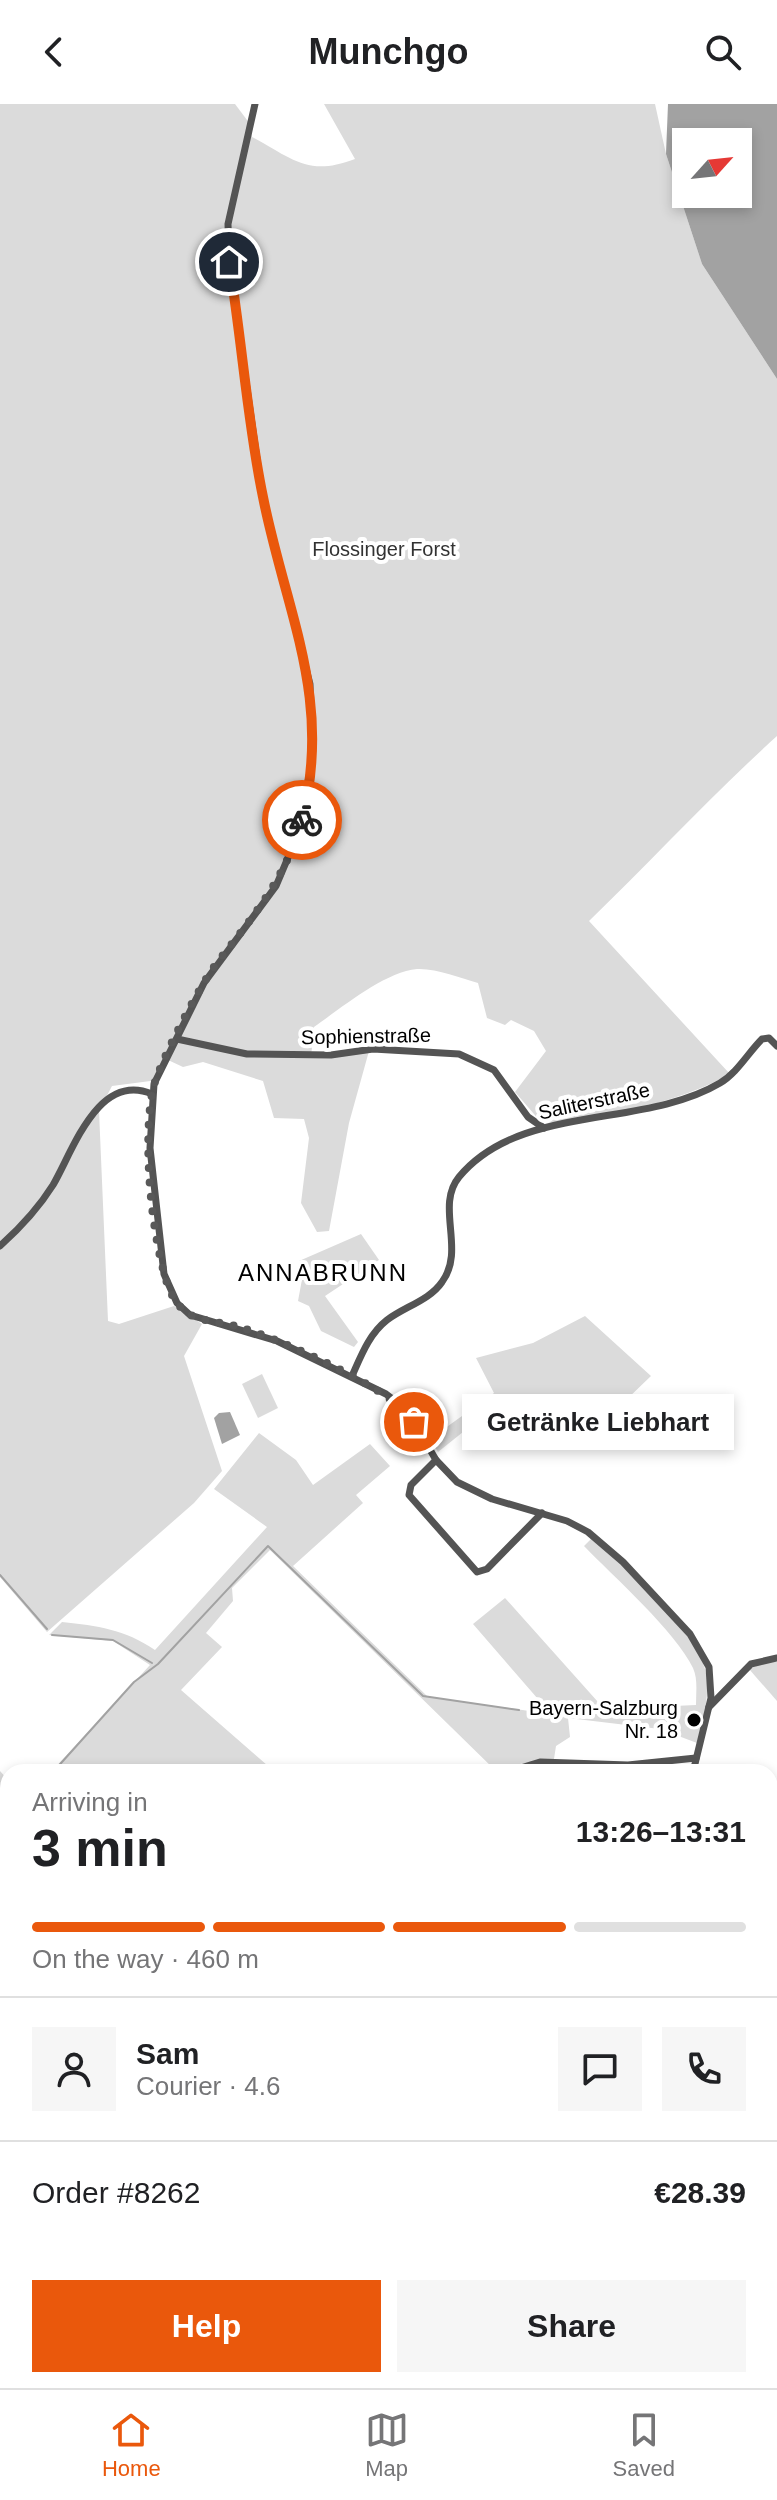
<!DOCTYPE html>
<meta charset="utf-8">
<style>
:root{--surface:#fff;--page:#f6f6f6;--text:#202124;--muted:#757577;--line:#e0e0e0;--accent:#ea580c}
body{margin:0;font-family:Helvetica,sans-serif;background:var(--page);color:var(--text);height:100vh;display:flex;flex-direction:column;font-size:30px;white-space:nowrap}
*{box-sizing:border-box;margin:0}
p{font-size:26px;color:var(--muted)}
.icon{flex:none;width:44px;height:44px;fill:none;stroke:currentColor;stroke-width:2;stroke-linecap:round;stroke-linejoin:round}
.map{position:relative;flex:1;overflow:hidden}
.drawer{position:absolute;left:0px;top:1660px;width:778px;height:624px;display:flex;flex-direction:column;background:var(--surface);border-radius:24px 24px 0 0;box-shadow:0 4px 12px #0003}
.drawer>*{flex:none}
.needle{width:52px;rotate:63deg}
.fabs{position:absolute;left:672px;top:24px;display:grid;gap:16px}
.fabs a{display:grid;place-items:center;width:80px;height:80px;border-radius:0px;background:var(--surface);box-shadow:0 4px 12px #0003;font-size:40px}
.pin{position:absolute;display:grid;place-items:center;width:68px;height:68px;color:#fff;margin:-34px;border:4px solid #fff;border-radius:50%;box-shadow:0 2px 8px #0007}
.courier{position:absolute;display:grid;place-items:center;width:80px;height:80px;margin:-40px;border:6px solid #ea580c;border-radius:50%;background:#fff;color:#222;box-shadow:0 2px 10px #0007}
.bubble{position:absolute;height:56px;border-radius:0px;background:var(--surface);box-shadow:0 4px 12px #0003;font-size:26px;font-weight:700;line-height:56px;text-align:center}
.head em{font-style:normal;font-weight:700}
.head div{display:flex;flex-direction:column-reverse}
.head{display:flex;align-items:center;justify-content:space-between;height:136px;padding:0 32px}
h1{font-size:52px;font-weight:700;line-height:60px}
.bar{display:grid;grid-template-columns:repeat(4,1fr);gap:12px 8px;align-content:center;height:96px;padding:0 32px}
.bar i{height:10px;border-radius:6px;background:var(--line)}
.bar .current{background:var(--accent)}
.bar p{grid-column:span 4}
.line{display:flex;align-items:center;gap:20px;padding:0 32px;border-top:2px solid var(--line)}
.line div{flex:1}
.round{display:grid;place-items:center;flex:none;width:84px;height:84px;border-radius:0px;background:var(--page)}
.primary-button{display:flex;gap:16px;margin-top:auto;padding:16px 32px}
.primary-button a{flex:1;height:92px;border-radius:0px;background:var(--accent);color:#fff;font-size:32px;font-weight:700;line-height:92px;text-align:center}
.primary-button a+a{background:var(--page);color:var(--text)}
header{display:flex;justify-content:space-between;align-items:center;height:104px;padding:0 32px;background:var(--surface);font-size:36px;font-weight:700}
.tabs{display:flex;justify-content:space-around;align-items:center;height:112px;border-top:2px solid var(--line);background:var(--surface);font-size:22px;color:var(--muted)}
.tabs a{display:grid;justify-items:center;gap:4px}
.tabs .current{color:var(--accent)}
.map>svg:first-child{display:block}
.green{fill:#dbdbdb}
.water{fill:#a2a2a2;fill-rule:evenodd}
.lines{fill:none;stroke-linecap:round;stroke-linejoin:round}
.stream{stroke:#a2a2a2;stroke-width:2}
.street{stroke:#545454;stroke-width:7}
.done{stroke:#595959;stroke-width:8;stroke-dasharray:0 14.4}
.route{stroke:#ea580c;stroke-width:10}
.poi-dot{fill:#000;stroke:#fff;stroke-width:3}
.labels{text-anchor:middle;stroke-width:8;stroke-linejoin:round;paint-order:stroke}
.park-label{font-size:20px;fill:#323232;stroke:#fff}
.street-label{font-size:20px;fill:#000;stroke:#fff}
.poi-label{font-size:20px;fill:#000;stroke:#fff;text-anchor:end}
.quarter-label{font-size:24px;letter-spacing:2px;fill:#000;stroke:#fff}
</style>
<header><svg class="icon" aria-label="back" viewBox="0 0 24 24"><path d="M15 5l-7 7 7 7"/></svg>Munchgo<svg class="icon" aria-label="search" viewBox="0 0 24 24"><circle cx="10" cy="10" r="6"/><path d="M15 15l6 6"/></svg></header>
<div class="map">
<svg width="777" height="2284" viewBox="0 0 777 2284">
<rect width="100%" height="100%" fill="#fff"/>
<!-- green -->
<g class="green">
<path d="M0,0H235L250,20L252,33C293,55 308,73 355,55L324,0H655L666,50L702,160L777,275V632C712,691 652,756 589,817L729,969C703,991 573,1026 540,1017L515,988L546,947L534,927L511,916L505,921L487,914L478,879C460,874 436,864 417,865C384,868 340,905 314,923L311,953L369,947L349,1019L329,1127L317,1128L301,1099L309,1034L304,1015L274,1014L263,977L203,958L183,963L168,956L158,976L112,982L99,1007L108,1217L119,1220L174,1202L202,1220L184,1252L222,1367L194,1399L47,1528L0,1473Z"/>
<polygon points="361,1130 379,1156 325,1192 358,1238 354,1243 321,1227 309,1202 298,1197 303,1170 299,1157"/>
<polygon points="585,1212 651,1272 597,1324 551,1307 531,1310 463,1328 438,1348 430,1335 494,1289 476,1254 533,1239"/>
<polygon points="262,1270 278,1304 258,1314 242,1280"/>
<path d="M259,1329L296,1356L313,1381L370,1340L390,1362L356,1391L363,1399L293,1462L428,1593L551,1610L473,1520L505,1494L598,1598L630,1604L696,1601C696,1588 698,1575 693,1564C676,1528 613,1472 584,1442L591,1435C622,1458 697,1529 705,1565C711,1591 703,1615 697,1639L660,1625L568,1614L570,1633L556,1642L554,1655L520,1660L497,1668L270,1446L232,1484L233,1497L206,1529L222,1543L181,1586L275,1668H51L150,1561L113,1537L49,1531L62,1518C98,1522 124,1525 155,1546L267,1423L214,1385Z"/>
<polygon points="768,1557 777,1558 777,1597 749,1565"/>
<polygon points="0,1667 8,1676 8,2276 65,2276 64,2284 0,2284"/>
</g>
<!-- water -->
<g class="water">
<path d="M668,0H777V275L702,160L666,50ZM686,38H738V90H686Z"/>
<polygon points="230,1308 240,1331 222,1340 214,1314 219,1309"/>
</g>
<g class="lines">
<!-- stream -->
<g class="stream">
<polyline points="0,1471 47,1525"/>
<polyline points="52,1531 113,1536 152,1559"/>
<polyline points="53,1668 134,1578 158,1560 268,1442 423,1592 519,1606"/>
<polyline points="701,1668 702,1665"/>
<polyline points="0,1728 8,1719"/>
<polyline points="0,1801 8,1807"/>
<polyline points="770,1913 777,1933"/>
<polyline points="0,1953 8,1959"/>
<polyline points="58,2284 59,2276"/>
</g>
<!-- street -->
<g class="street">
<polyline points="255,0 228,120 229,158 262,390 310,580 312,657 298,730 276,782 204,879 154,980 150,1044 164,1170 177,1199 190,1211 277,1237 386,1290 407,1306 436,1356 457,1378 492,1395 567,1417 588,1428 623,1458 690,1530 709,1563 711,1594 693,1668"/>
<polyline points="177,935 247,950 331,951 373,945 459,950 494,966 528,1013 544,1024"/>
<path d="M0,1142C20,1124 38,1105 53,1081C73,1047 98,967 152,990"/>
<path d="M352,1272C361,1252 369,1230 387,1216C404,1203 430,1196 442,1178C466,1146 435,1102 459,1073C520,999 643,1025 720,979C737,969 748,949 762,935L769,934L777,942"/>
<polyline points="436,1356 411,1381 409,1391 477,1468 487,1465 542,1409"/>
<polyline points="709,1603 751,1560 777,1554"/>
<polyline points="508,1668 540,1658 628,1661 696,1654"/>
<polyline points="563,2276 563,2284"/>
<polyline points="66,2284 66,2276"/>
</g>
</g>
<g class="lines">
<!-- done -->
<path class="done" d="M302,716C286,774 252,814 216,860C200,881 156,964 152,989C143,1041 151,1126 166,1176C170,1189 177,1203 189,1210C203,1218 220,1218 236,1222C273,1232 397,1286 414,1318"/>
<!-- route -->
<path class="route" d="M229,158C242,236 247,316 263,393C286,509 333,594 302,716"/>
</g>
<!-- markers -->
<circle class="poi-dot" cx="694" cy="1616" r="8"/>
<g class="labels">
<!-- park labels -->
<g class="park-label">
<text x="384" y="452">Flossinger Forst</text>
</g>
<!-- street labels -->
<g class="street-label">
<text transform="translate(366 932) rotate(-1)" y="7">Sophienstraße</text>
<text transform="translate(594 997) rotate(-12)" y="7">Saliterstraße</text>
</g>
<!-- poi labels -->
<g class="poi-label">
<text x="678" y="1611">Bayern-Salzburg<tspan x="678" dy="23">Nr. 18</tspan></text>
</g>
<!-- quarter labels -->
<g class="quarter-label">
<text x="323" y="1177">ANNABRUNN</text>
</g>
</g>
</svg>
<div class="fabs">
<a><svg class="needle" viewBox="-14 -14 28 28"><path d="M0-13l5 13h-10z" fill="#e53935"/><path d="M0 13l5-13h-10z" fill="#757577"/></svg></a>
</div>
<div class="pin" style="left:414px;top:1318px;background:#ea580c"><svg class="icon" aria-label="bag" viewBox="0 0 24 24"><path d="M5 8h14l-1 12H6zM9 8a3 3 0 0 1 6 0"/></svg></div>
<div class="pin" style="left:229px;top:158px;background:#1f2937"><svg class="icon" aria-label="home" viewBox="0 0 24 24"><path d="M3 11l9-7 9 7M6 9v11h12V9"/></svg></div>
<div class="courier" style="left:302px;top:716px"><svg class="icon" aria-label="bike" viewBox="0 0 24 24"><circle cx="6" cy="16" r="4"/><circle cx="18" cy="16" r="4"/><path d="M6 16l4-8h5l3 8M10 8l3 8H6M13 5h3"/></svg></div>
<div class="bubble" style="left:462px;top:1290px;width:272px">Getränke Liebhart</div>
<section class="drawer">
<div class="head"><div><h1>3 min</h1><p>Arriving in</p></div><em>13:26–13:31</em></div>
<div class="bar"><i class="current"></i><i class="current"></i><i class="current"></i><i></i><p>On the way · 460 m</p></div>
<div class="line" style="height:144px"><a class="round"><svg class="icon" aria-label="person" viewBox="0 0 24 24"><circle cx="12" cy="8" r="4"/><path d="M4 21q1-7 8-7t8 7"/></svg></a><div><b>Sam</b><p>Courier · 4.6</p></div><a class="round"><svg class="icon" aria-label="chat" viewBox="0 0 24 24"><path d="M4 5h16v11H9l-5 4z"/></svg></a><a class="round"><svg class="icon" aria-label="phone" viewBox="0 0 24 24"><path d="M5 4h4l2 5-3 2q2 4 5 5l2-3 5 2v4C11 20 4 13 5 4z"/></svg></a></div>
<div class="line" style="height:104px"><div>Order #8262</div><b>€28.39</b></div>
<div class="primary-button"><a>Help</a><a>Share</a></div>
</section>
</div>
<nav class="tabs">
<a class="current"><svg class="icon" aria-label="home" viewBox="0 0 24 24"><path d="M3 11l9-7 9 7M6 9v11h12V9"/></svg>Home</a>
<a><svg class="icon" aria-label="map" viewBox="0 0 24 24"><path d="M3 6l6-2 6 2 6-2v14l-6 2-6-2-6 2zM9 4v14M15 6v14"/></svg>Map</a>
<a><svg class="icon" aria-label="saved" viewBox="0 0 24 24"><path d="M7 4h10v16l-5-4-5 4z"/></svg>Saved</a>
</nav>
